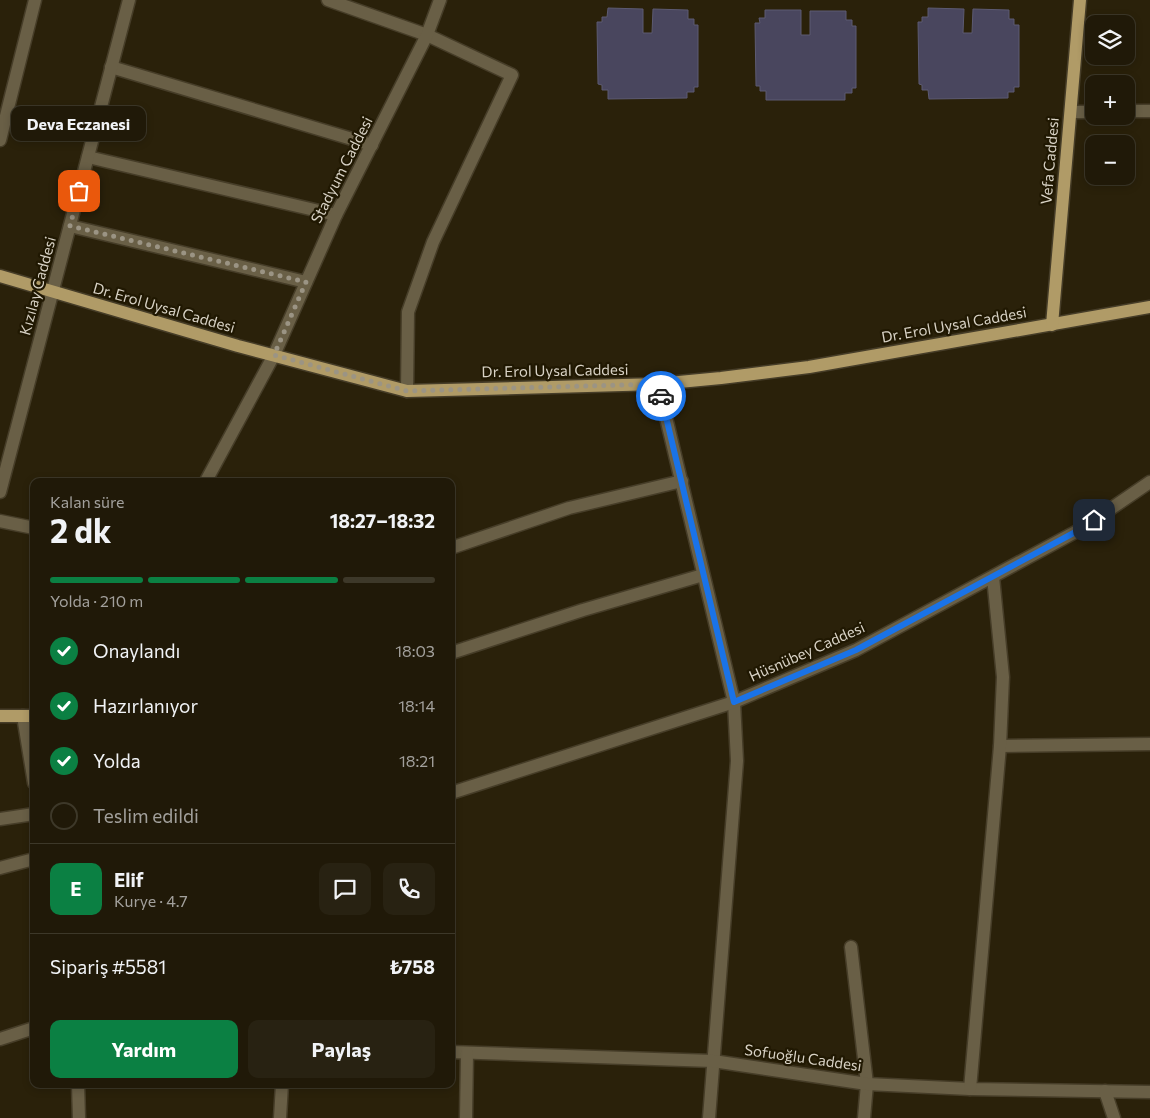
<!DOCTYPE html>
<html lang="tr">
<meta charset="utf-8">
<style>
:root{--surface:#201908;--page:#282212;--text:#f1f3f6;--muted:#a2a09c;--line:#3d3829;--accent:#0b8043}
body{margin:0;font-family:Commissioner,sans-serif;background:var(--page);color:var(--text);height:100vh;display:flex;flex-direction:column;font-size:19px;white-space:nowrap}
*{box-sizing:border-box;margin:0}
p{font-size:16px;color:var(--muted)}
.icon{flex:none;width:28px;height:28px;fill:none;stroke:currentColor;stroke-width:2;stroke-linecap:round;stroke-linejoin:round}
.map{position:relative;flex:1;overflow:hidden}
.panel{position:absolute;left:30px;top:478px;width:425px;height:610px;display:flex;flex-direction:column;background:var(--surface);border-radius:10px;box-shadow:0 2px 8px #0003,0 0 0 1px var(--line)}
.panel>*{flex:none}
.tools{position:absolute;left:1085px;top:15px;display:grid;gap:10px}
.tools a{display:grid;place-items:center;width:50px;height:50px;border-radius:10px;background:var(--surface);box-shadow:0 2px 8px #0003,0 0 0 1px var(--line);font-size:25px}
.pin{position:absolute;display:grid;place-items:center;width:42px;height:42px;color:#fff;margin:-21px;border-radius:10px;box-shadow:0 2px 8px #0006}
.courier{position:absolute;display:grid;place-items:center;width:50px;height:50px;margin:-25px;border:4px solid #1a73e8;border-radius:50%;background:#fff;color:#222;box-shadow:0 1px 6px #0007}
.bubble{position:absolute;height:35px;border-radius:10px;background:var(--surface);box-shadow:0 2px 8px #0003,0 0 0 1px var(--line);font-size:16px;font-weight:700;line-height:35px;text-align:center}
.overview em{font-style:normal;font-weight:700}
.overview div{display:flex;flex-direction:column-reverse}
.overview{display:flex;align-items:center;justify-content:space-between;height:85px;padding:0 20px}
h1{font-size:32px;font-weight:700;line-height:38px}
.bar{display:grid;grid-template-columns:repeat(4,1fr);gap:8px 5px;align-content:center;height:60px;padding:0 20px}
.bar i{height:6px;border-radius:4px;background:var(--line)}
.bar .on{background:var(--accent)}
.bar p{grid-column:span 4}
.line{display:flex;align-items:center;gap:12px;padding:0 20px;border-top:1px solid var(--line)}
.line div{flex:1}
.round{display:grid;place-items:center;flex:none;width:52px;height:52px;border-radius:10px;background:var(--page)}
ol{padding:0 20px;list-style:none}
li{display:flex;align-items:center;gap:15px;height:55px}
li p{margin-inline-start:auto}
li .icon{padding:5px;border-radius:50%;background:var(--accent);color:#fff;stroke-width:4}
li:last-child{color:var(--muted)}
li i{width:28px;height:28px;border:2px solid var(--line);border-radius:50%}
.cta{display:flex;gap:10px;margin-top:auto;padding:10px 20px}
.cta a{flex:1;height:58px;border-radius:10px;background:var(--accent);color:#fff;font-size:20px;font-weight:700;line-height:58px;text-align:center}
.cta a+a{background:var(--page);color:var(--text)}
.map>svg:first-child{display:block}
.building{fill:#49465e;stroke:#5c5a72}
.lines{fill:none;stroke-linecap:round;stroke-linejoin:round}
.minor-casing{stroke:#463d28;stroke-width:15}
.major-casing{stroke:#463d28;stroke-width:15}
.minor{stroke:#695f46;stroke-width:12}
.major{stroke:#b09b67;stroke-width:12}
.done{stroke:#9b9484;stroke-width:5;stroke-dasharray:0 9}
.route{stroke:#1a73e8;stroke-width:6}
.labels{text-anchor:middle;stroke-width:4.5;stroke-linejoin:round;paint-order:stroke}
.street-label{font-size:15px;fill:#d8d2c5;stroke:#201802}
</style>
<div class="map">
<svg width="1150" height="1118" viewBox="0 0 1150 1118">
<rect width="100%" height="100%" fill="#2a210a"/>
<!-- building -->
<g class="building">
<polygon points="608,8 643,9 643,33 652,33 653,9 688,10 688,19 694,19 694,25 698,25 698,87 694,87 694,92 687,92 687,98 608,99 608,90 602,90 602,85 598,84 597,22 602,22 602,17 607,17"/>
<polygon points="928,8 964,9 963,33 972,33 973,9 1009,10 1009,19 1014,19 1014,25 1019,25 1019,87 1014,87 1014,92 1008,92 1008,98 929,99 928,90 922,90 922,85 919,84 918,22 922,22 922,17 928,17"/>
<polygon points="765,10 801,10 801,35 810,35 810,11 846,11 846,20 852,20 852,26 856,26 856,88 852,88 852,93 845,93 845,100 766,100 766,91 760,91 760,86 756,86 755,23 760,23 759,18 765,18"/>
</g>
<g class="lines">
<!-- minor casing -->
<g class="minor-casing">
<g id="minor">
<polyline points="328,0 427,35 512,75 433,242 408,312 407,391"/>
<polyline points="111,67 372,145"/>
<polyline points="1126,111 1150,111"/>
<polyline points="1071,112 1094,112"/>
<polyline points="0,140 35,0"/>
<polyline points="88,157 336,215"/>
<polyline points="70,226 306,282"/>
<polyline points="658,384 734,702 737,761 709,1118"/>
<polyline points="206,481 274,355 336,215 427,35 440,0"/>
<polyline points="0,492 129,0"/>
<polyline points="0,521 34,528"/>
<polyline points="451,548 569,508 682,481"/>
<polyline points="451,653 583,610 703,575"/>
<polyline points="23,716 34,783"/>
<polyline points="1000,746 1150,744"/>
<polyline points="451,793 734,702 856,650 1081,529 1150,482"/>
<polyline points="0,819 34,814"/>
<polyline points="0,868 34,859"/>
<polyline points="851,947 867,1084 864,1118"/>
<polyline points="0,1039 34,1028"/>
<polyline points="451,1052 713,1061 867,1084 970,1089 1150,1092"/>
<polyline points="78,1084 79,1118"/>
<polyline points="970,1089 1000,746 1003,677 993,577"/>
<polyline points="1105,1091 1114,1118"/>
<polyline points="280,1118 282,1084"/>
<polyline points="466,1118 467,1053"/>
</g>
</g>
<!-- major casing -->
<g class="major-casing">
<g id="major">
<polyline points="0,276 238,346 407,391 658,384 721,378 809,367 1150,307"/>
<polyline points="1052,325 1080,0"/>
<polyline points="0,716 34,716"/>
</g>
</g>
<!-- minor -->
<use href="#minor" class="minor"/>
<!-- major -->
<use href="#major" class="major"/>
</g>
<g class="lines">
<!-- done -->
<polyline class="done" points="79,191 70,226 306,282 274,355 407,391 658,384 661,396"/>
<!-- route -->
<polyline class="route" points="661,396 734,702 856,650 1081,529 1094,520"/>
</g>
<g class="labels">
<!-- street labels -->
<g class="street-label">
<text transform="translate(1050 161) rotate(-85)" y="5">Vefa Caddesi</text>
<text transform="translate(342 170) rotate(-63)" y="5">Stadyum Caddesi</text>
<text transform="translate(38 286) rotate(-75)" y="5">Kızılay Caddesi</text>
<text transform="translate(164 308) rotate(16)" y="5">Dr. Erol Uysal Caddesi</text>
<text transform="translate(954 325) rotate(-10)" y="5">Dr. Erol Uysal Caddesi</text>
<text transform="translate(555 371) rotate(-1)" y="5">Dr. Erol Uysal Caddesi</text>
<text transform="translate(807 652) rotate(-24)" y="5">Hüsnübey Caddesi</text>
<text transform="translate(803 1058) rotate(8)" y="5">Sofuoğlu Caddesi</text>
</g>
</g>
</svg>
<div class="tools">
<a><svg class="icon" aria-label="layers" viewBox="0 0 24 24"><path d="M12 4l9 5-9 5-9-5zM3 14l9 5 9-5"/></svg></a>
<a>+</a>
<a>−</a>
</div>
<div class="pin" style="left:79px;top:191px;background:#ea580c"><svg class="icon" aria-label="bag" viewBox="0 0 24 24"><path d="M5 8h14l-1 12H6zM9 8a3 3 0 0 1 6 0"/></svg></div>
<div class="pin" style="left:1094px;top:520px;background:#1f2937"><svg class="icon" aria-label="home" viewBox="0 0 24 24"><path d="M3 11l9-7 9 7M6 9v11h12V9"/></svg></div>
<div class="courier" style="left:661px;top:396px"><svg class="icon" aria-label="car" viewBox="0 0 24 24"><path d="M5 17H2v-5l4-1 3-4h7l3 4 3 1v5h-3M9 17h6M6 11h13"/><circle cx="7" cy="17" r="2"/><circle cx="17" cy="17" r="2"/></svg></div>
<div class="bubble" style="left:11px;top:106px;width:135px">Deva Eczanesi</div>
<section class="panel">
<div class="overview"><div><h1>2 dk</h1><p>Kalan süre</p></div><em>18:27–18:32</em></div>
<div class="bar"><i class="on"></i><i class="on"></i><i class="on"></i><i></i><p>Yolda · 210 m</p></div>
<ol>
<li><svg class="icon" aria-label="check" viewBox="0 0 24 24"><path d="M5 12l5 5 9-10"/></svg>Onaylandı<p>18:03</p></li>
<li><svg class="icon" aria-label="check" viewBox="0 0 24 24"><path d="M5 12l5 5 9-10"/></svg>Hazırlanıyor<p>18:14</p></li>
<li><svg class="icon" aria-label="check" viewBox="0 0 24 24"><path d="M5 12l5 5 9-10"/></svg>Yolda<p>18:21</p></li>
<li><i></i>Teslim edildi</li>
</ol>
<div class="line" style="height:90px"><b class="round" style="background:var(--accent);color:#fff">E</b><div><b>Elif</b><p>Kurye · 4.7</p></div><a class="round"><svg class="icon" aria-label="chat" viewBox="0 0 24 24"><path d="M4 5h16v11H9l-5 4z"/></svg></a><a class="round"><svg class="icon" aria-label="phone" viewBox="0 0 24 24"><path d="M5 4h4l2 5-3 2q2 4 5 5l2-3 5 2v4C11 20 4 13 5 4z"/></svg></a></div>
<div class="line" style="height:65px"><div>Sipariş #5581</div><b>₺758</b></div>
<div class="cta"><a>Yardım</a><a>Paylaş</a></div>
</section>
</div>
